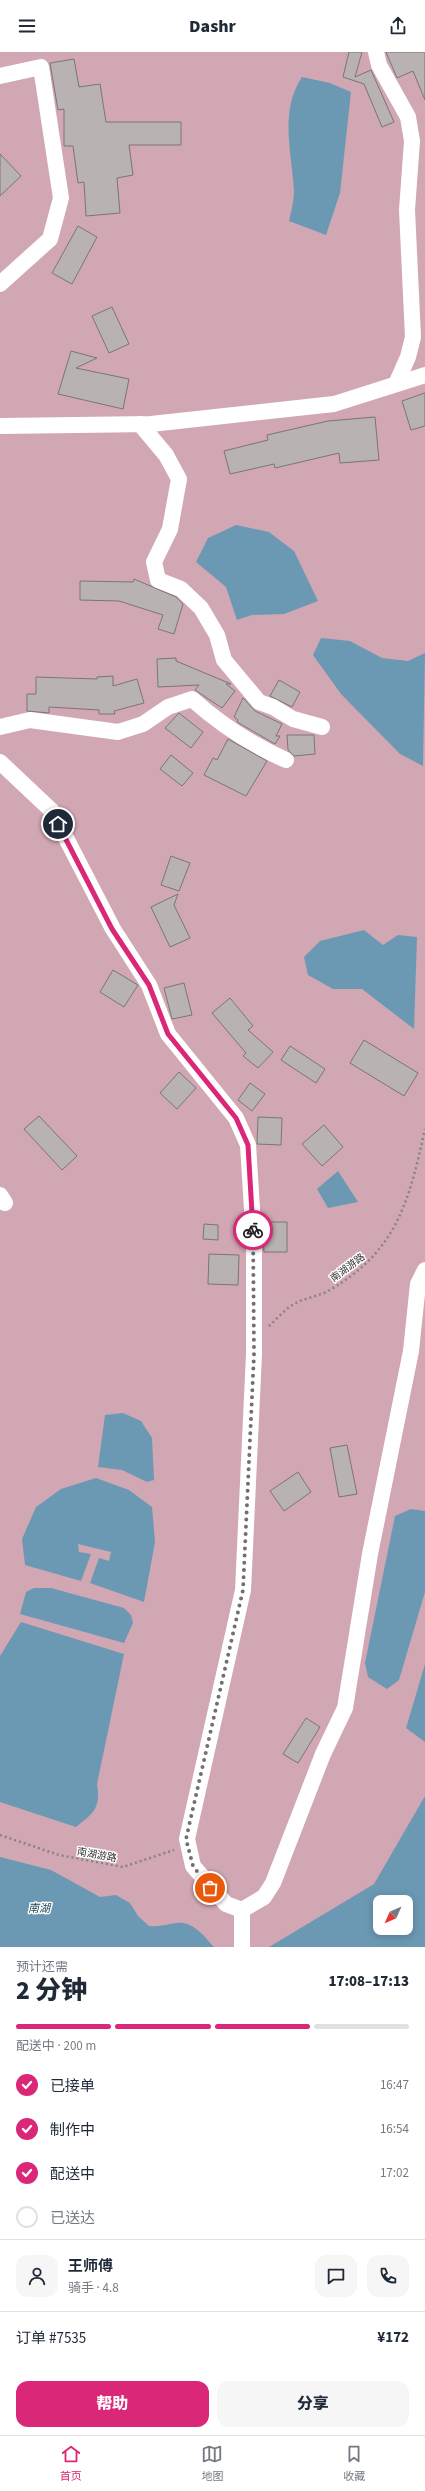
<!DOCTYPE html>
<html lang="zh">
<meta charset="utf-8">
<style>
:root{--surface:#fff;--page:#f6f6f7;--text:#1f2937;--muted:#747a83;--line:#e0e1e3;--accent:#db2777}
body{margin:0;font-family:"Source Sans 3","Noto Sans SC",sans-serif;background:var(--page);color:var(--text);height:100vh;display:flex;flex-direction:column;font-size:15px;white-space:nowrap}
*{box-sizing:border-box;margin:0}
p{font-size:13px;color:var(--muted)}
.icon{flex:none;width:22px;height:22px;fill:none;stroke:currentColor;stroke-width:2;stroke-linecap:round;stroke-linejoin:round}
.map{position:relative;height:1895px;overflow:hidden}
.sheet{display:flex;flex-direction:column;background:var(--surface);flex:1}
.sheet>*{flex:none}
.needle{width:26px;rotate:225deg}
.controls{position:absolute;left:373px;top:1843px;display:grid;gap:8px}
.controls a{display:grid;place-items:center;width:40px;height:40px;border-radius:8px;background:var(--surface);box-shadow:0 2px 10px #0003;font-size:20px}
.pin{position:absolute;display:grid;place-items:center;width:34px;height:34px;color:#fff;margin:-17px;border:2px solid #fff;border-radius:50%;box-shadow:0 1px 4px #0007}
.courier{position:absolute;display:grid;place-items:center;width:40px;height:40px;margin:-20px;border:3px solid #db2777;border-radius:50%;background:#fff;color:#222;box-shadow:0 1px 5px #0007}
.headline em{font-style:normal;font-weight:800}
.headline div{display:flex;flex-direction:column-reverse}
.headline{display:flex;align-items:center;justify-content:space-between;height:68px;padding:0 16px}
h1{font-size:26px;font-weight:800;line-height:30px}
.bar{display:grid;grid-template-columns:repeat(4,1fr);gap:6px 4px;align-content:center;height:48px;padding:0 16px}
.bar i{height:5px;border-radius:3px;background:var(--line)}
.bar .current{background:var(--accent)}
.bar p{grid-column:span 4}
.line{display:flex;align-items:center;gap:10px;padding:0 16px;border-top:1px solid var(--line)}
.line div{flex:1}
.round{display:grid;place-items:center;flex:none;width:42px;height:42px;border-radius:12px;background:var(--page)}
ol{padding:0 16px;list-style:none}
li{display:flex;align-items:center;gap:12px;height:44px}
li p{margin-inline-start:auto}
li .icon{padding:4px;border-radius:50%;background:var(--accent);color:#fff;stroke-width:4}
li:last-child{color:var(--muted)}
li i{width:22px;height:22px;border:2px solid var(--line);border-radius:50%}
.primary-button{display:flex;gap:8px;margin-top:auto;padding:8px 16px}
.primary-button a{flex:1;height:46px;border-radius:12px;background:var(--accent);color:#fff;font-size:16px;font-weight:800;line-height:46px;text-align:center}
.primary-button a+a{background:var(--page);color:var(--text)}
header{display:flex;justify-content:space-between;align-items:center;height:52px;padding:0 16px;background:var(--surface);font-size:18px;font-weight:800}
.menu{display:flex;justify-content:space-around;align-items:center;height:56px;border-top:1px solid var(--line);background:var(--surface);font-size:11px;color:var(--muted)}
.menu a{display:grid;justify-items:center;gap:2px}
.menu .current{color:var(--accent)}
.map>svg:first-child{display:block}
.green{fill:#d1a7b3;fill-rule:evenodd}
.water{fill:#6b99b4;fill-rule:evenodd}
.building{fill:#b9b2b3;stroke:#7b7476}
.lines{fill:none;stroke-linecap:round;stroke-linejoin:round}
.path{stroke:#878384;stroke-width:2.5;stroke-dasharray:2 3;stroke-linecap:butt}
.minor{stroke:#fff;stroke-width:16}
.done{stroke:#736e70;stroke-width:4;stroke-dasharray:0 7.2}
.route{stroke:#db2777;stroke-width:5}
.labels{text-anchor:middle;stroke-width:3;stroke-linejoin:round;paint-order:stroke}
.street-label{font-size:10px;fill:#353233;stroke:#fff}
.water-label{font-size:11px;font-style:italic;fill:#173e53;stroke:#fff}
</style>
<header><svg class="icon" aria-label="menu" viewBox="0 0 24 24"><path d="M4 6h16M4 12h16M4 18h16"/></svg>Dashr<svg class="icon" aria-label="share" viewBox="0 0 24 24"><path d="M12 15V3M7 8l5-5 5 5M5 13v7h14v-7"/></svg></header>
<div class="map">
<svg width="425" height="1895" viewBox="0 0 425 1895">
<rect width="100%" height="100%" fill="#e5dee0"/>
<!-- green -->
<path class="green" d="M0,0H425V1895H0ZM380,1850H406V1876H380Z"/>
<!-- water -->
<g class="water">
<path d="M302,25L330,31L351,40L340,141L326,183L289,169C291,160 294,149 294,139C292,99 279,60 302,25Z"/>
<polygon points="236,473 269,480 294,499 318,549 284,562 252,563 237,568 226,535 196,510 208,486"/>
<polygon points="321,586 350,589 382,606 408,609 425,601 423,714 400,702 341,642 313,603"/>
<polygon points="364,878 383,893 398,883 417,885 414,977 362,937 333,937 308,923 304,905 320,889"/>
<polygon points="338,1119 358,1150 328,1156 317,1137"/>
<polygon points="123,1361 141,1369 152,1386 154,1428 147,1430 122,1418 98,1415 105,1363"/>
<polygon points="96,1426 129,1438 152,1455 155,1490 144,1550 90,1531 99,1506 109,1509 111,1500 78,1492 79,1500 91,1502 81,1529 25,1513 22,1487 36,1455 61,1437"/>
<polygon points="411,1457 425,1459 425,1540 399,1628 387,1637 368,1625 365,1611 395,1464"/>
<polygon points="34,1536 51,1536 124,1556 131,1563 133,1571 124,1591 20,1562 26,1540"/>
<path d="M21,1570L124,1602L97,1732C101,1756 94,1761 76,1775L0,1750V1604Z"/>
<polygon points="425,1612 425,1690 406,1676"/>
<path d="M425,1744V1895H269L374,1832ZM380,1850H406V1876H380Z"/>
<path d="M0,1805L51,1818L100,1845L116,1843L130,1851L138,1864L149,1874C160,1875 167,1872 177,1871C192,1868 205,1885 214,1895H0Z"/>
</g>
<!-- building -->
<g class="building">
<polygon points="349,0 362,0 355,25 371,18 394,70 382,75 364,32 343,25"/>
<polygon points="386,0 425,0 425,48 413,19 397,26"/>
<polygon points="74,7 79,35 100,32 106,70 181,70 181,93 129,93 133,123 117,126 120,161 86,164 84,130 78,131 73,94 64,94 64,57 58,58 50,11"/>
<polygon points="0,102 21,124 0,144"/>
<polygon points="78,174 97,185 72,232 52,221"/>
<polygon points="112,255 129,292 109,301 92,264"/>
<polygon points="71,299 97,306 76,316 129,327 123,357 58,342"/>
<polygon points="425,341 425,374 411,378 402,349"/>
<polygon points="375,365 379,408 340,411 339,401 275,416 274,412 230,422 224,399 268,388 267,383 328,369"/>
<polygon points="134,527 176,545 183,552 174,582 158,577 163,563 119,549 80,548 80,529 133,530"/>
<polygon points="176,606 176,609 231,632 226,632 235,639 222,656 195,638 199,633 158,635 157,607"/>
<polygon points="113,624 113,634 137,627 144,651 114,659 115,662 99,662 99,658 49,655 49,661 27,659 27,642 36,642 36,625 97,627 97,625"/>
<polygon points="279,628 300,640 292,655 270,644"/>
<polygon points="243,646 255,659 282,672 276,684 280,684 275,692 237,670 238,668 234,665"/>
<polygon points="179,661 203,680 191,696 165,676"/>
<polygon points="287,683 314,683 315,702 294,704 288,698"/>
<polygon points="228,687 267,709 246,744 204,723 213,706 217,708"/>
<polygon points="171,703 193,721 182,734 160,717"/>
<polygon points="171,804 190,811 179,839 161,833"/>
<polygon points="178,842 174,853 190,886 170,895 151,855"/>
<polygon points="113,918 138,933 124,955 100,940"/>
<polygon points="184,931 192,963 172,967 164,936"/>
<polygon points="230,946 253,974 248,978 273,1000 258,1016 243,1004 246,1001 212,961"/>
<polygon points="364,988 418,1021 404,1044 350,1011"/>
<polygon points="290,994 325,1017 316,1031 281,1008"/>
<polygon points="179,1020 196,1036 177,1057 160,1041"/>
<polygon points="250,1031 265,1042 252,1059 238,1048"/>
<polygon points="39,1064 77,1104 62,1118 24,1077"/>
<polygon points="258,1065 282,1066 281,1093 257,1092"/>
<polygon points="324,1073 343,1095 322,1114 302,1092"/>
<polygon points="262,1170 287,1170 287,1200 264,1200"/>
<polygon points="204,1172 218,1173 218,1188 203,1187"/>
<polygon points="209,1202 239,1203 238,1233 208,1232"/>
<polygon points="347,1393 357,1442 339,1445 330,1396"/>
<polygon points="298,1420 311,1440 284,1459 270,1439"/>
<polygon points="306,1666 320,1675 298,1711 283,1702"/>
</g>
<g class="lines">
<!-- path -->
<g class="path">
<path d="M269,1274C276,1268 283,1259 291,1254C302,1246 318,1245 330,1238C398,1198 409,1148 425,1077"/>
<polyline points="0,1783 59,1803 123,1815 174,1798"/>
</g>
<!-- minor -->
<g class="minor">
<polyline points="376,0 379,13 408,65 412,89 407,158 413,285 408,305 396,332"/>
<polyline points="0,24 41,15 61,146 50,187 0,232"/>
<polyline points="140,372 166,403 179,427 170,477 154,510 158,528 181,537 201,556 217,583 224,608 259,650 273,655 293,667 322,675"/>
<polyline points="0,374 151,372 334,352 425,323"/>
<path d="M0,675L30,668L118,680L143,672L168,655L192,647C221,673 250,692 286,708"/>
<polyline points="0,710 52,759 113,877 149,933 168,982 236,1066 248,1093 254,1189 254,1302 243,1538 187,1787 193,1814 226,1852 242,1858 264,1845 273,1831 323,1702 345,1656 370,1502 411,1299 418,1232 425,1218"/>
<polyline points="0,1143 5,1151"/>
<polyline points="242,1895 242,1858"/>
</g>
</g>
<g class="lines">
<!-- done -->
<polyline class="done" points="210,1836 193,1814 186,1787 243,1538 254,1302 253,1178"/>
<!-- route -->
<polyline class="route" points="58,772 112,877 149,933 168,982 236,1066 248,1093 253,1178"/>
</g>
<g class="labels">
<!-- street labels -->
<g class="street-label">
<text transform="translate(347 1215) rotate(-37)" y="4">南湖游路</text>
<text transform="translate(97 1802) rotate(10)" y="4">南湖游路</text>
</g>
<!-- water labels -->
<g class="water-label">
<text x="39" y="1860">南湖</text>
</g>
</g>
</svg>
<div class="controls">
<a><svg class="needle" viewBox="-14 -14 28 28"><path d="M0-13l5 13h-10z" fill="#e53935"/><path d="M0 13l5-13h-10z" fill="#747a83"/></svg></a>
</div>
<div class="pin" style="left:210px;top:1836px;background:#ea580c"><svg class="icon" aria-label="bag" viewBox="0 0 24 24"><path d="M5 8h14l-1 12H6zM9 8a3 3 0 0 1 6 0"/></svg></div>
<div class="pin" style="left:58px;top:772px;background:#1f2937"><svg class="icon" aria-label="home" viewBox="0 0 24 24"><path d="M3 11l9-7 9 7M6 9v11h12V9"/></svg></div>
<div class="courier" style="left:253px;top:1178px"><svg class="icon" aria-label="bike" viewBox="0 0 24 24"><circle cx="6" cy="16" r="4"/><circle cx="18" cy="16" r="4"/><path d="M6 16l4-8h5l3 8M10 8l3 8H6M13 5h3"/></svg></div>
</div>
<section class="sheet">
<div class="headline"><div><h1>2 分钟</h1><p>预计还需</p></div><em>17:08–17:13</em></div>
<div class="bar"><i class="current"></i><i class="current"></i><i class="current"></i><i></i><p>配送中 · 200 m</p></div>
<ol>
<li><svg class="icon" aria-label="check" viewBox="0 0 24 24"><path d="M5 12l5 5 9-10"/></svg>已接单<p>16:47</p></li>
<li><svg class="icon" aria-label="check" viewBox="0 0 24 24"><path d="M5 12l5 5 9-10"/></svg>制作中<p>16:54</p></li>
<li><svg class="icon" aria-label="check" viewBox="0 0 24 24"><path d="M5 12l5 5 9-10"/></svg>配送中<p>17:02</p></li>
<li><i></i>已送达</li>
</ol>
<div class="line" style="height:72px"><a class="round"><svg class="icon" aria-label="person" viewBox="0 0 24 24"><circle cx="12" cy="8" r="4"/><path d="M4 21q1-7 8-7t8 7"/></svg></a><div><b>王师傅</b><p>骑手 · 4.8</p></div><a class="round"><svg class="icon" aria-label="chat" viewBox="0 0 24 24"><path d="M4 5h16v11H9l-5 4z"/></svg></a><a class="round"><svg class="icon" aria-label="phone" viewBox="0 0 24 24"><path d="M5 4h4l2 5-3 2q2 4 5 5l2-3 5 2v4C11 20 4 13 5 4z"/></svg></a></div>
<div class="line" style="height:52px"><div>订单 #7535</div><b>¥172</b></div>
<div class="primary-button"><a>帮助</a><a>分享</a></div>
</section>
<nav class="menu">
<a class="current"><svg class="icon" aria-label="home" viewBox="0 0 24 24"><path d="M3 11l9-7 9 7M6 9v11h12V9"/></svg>首页</a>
<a><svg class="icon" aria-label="map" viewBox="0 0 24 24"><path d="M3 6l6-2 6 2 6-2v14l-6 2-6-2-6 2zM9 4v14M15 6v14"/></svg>地图</a>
<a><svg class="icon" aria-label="saved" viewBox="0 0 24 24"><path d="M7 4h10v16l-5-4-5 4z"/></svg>收藏</a>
</nav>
